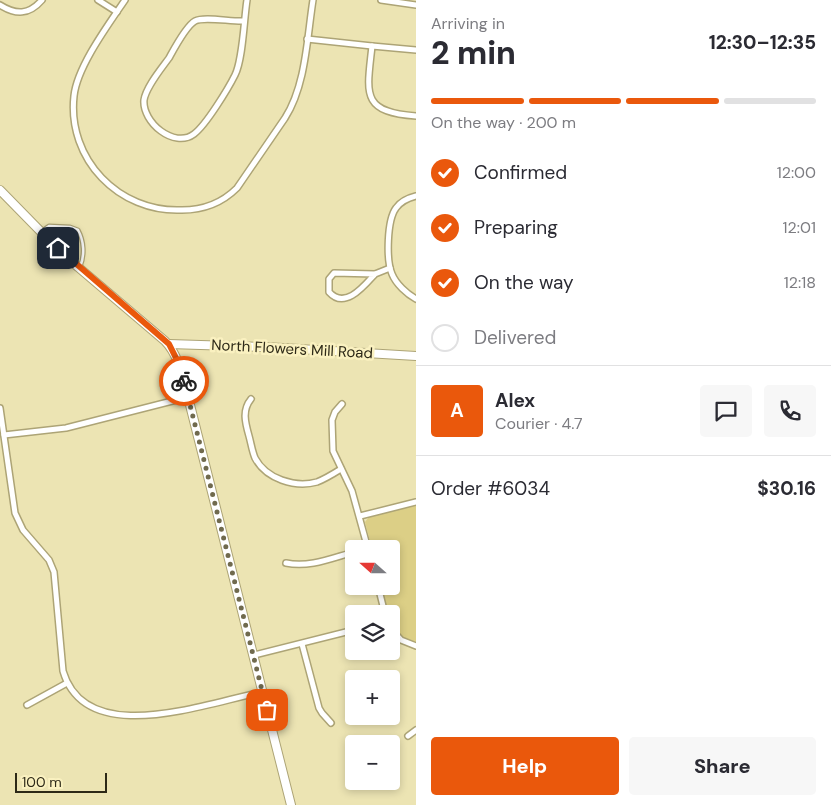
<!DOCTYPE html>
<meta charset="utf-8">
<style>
:root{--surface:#fff;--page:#f7f7f7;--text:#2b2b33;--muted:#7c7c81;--line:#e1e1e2;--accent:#ea580c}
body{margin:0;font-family:"DM Sans",sans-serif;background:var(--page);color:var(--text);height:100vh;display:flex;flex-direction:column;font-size:19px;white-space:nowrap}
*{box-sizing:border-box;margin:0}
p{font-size:16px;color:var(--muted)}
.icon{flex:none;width:28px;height:28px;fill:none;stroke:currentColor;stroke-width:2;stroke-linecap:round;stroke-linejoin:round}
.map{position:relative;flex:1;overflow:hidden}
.details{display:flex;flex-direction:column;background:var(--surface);width:415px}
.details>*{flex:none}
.needle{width:32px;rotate:291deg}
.fabs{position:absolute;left:345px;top:540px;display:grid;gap:10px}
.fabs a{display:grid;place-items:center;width:55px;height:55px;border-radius:5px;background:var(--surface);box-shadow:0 2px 8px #0003;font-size:25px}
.scale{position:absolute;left:15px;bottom:12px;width:92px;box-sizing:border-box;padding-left:5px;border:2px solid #2d2917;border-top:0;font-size:14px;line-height:18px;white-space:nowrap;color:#2d2917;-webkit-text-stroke:4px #faf1c0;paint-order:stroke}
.pin{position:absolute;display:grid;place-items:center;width:42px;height:42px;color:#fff;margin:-21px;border-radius:10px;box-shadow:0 2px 8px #0006}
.courier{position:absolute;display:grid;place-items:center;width:50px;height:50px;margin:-25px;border:4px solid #ea580c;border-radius:50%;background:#fff;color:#222;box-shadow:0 1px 6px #0007}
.overview em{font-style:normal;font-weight:800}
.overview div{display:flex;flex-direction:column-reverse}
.overview{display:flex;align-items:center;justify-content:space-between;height:85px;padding:0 15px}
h1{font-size:32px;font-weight:800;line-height:38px}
.bar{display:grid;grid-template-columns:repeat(4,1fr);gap:8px 5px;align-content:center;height:60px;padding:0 15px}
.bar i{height:6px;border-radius:4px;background:var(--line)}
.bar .current{background:var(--accent)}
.bar p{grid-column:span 4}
.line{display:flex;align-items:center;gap:12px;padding:0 15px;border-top:1px solid var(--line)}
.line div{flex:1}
.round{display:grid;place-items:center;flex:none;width:52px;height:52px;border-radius:5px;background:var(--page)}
ol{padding:0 15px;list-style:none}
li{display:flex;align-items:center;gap:15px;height:55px}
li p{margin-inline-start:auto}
li .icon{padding:5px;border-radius:50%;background:var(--accent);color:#fff;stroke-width:4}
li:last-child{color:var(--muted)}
li i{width:28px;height:28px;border:2px solid var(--line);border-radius:50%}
.button{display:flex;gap:10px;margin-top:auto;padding:10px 15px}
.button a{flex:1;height:58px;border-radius:5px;background:var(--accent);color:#fff;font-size:20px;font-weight:800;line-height:58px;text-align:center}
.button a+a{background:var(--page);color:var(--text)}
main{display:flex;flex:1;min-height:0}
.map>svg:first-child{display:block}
.green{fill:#dccf86}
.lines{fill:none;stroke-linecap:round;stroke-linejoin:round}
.lane-casing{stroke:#ada476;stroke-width:5}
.street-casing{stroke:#ada476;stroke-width:8}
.secondary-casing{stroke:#ada476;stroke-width:10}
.lane{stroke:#fff;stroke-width:2.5}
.street{stroke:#fff;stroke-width:5}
.secondary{stroke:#fff;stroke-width:8}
.done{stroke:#706a4e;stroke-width:5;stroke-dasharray:0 9}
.route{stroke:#ea580c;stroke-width:6}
.labels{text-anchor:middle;stroke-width:5;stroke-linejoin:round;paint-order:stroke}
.street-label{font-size:15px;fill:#2d2917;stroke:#faf1c0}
</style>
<main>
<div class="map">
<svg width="416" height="805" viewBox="0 0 416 805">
<rect width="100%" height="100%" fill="#ece4b3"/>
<!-- green -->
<path class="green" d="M416,504V642C402,640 391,628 391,614H388L381,586H391V549H372L365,522L369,517Z"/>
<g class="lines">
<!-- lane casing -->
<g class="lane-casing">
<path id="lane" d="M42,231L49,226L70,227L78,230C84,241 85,255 80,267"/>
</g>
<!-- street casing -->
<g class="street-casing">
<g id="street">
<polyline points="98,0 117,12"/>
<path d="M125,0C108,25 77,67 74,96C67,159 119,213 182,210C202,210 222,203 237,188L285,118C306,85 307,38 313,0"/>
<polyline points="381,0 416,5"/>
<path d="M0,5C16,15 29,15 42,0"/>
<path d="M244,21C232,22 204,16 195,21C186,26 174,49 169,58C161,69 146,87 144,100C142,122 174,149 194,134C206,125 228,89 235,75C243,59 244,19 247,0"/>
<polyline points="307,39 372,46"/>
<path d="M416,50L372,46C367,93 360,112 416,116"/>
<path d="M416,196C408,198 401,201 396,208C387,220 386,260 392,274C396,284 407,294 416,299"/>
<path d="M375,274C364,286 345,310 329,292V279L334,273L375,274L390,268"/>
<path d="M251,399C242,410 245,422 249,436C251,443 252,451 255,458C266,479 295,488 317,482C325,479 333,474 341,469"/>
<polyline points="342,404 335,412 332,420 333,451 352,491 368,549"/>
<path d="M0,408L15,513L23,530L49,560L54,572L63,671C86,750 208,702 263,692"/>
<polyline points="4,435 66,428 188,397"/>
<polyline points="360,516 416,502"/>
<path d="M286,563C309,568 332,558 354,552"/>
<polyline points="378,586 385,614"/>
<polyline points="391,629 401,640 416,646"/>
<polyline points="302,644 319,708 322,713 331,723"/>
<polyline points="254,655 354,630"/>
<polyline points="27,705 67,683"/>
<polyline points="408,736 416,730"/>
</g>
</g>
<!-- secondary casing -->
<g class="secondary-casing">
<g id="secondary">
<path d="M0,190L48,239L78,267L165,341C179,355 183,379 188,397L291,805"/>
<polyline points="169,344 266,347 416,356"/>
</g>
</g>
<!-- lane -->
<use href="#lane" class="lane"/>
<!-- street -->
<use href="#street" class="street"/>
<!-- secondary -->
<use href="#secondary" class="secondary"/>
</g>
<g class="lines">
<!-- done -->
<polyline class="done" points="184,381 267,710"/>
<!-- route -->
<polyline class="route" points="58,248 169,344 177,360 184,381"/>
</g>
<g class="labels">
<!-- street labels -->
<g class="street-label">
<text transform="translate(292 349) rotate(3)" y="5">North Flowers Mill Road</text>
</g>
</g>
</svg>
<div class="fabs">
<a><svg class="needle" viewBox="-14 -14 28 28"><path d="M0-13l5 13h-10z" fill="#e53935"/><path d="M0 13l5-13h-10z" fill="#7c7c81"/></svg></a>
<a><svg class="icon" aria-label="layers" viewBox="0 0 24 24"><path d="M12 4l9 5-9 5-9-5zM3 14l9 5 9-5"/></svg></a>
<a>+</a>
<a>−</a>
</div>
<div class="scale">100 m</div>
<div class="pin" style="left:267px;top:710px;background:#ea580c"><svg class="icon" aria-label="bag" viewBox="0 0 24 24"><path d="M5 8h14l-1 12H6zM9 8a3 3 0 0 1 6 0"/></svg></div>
<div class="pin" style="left:58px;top:248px;background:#1f2937"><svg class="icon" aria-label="home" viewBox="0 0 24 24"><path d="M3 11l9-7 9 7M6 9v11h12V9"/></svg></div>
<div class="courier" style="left:184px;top:381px"><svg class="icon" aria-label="bike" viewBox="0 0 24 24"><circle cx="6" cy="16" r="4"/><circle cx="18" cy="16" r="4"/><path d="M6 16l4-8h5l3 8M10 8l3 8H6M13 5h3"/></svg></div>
</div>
<section class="details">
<div class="overview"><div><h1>2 min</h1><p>Arriving in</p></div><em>12:30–12:35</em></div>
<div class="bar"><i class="current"></i><i class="current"></i><i class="current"></i><i></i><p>On the way · 200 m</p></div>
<ol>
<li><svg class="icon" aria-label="check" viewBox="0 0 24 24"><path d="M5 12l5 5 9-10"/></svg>Confirmed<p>12:00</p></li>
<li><svg class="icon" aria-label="check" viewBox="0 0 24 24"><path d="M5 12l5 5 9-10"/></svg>Preparing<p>12:01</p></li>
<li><svg class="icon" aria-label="check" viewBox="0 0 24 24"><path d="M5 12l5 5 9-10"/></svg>On the way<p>12:18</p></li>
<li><i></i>Delivered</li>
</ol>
<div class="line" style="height:90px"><b class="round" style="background:var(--accent);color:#fff">A</b><div><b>Alex</b><p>Courier · 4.7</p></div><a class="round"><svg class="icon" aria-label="chat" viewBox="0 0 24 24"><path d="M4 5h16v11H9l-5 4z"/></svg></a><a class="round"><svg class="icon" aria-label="phone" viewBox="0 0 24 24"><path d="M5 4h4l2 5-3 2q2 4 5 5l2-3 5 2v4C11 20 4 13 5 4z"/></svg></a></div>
<div class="line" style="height:65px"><div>Order #6034</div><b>$30.16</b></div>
<div class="button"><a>Help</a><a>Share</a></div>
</section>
</main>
